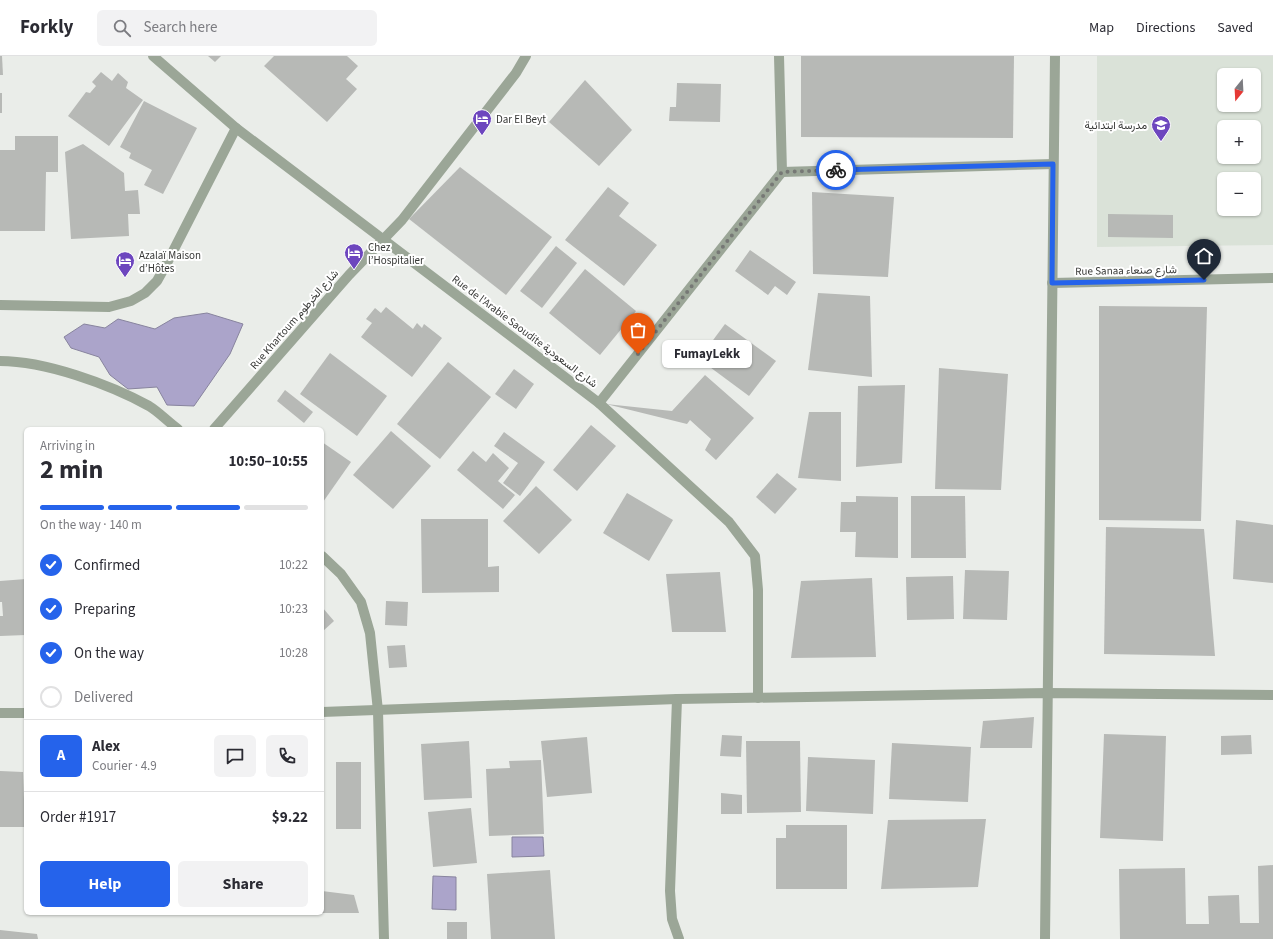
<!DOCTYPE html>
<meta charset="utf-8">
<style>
:root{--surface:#fff;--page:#f2f2f3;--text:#2b2b33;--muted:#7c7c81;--line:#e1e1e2;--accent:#2563eb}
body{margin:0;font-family:"Source Sans 3",Vazirmatn,sans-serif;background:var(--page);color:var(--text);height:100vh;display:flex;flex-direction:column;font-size:15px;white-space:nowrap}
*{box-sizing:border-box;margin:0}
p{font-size:13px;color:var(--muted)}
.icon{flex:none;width:22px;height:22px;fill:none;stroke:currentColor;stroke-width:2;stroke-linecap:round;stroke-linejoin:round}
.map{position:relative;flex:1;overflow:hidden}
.side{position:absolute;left:24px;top:371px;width:300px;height:488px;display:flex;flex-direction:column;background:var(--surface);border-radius:6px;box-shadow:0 1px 3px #0004}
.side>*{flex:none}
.needle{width:26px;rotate:198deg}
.fabs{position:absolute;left:1217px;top:12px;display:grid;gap:8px}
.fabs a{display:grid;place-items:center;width:44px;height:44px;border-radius:6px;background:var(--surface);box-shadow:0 1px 3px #0004;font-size:20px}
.pin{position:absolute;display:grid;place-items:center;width:34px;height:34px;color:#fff;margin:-41px -17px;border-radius:50% 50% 50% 0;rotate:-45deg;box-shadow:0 0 4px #0007}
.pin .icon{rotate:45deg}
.courier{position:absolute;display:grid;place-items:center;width:40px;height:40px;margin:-20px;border:3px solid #2563eb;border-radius:50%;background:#fff;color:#222;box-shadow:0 1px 5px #0007}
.bubble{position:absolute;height:28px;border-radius:6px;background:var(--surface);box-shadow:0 1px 3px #0004;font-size:13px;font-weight:700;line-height:28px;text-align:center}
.head em{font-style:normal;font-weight:700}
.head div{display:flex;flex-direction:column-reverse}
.head{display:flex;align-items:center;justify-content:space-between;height:68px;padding:0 16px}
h1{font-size:26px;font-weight:700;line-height:30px}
.bar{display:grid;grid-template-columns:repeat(4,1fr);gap:6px 4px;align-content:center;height:48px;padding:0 16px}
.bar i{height:5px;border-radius:3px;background:var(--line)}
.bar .on{background:var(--accent)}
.bar p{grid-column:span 4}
.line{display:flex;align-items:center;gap:10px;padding:0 16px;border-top:1px solid var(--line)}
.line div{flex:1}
.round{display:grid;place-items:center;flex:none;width:42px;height:42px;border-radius:6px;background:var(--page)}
ol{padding:0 16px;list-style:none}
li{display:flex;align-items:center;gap:12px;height:44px}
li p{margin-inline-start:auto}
li .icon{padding:4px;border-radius:50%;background:var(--accent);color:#fff;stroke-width:4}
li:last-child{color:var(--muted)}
li i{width:22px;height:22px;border:2px solid var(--line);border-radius:50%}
.cta{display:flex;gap:8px;margin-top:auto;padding:8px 16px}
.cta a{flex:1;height:46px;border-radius:6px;background:var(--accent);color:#fff;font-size:16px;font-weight:700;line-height:46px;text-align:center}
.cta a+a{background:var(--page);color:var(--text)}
header{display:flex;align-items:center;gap:24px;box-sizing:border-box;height:56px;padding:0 20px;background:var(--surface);border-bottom:1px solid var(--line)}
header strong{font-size:19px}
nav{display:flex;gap:22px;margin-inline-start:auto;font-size:14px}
.search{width:280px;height:36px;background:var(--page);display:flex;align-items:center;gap:10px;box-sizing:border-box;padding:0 14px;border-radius:6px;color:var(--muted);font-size:15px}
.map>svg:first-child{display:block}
.built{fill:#dae2d8;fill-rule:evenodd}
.water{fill:#aba4ca;stroke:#88849e}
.building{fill:#b7b9b6}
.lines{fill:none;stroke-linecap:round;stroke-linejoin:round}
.minor{stroke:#9ba697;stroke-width:10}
.done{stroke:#767875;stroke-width:4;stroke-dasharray:0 7.2}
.route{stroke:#2563eb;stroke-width:5}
.labels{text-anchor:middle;stroke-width:4;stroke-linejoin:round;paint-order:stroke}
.poi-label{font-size:11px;fill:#383937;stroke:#fff;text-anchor:start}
.street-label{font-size:11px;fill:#383937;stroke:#fff}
</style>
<header>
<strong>Forkly</strong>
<div class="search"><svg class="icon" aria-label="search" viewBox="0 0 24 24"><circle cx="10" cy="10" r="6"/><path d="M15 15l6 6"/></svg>Search here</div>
<nav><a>Map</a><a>Directions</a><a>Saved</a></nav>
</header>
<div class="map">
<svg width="1273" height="883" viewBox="0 0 1273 883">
<rect width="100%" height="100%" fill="#eaede9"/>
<!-- built -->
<path class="built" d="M1097,0H1273V189L1097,191ZM1224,19H1254V49H1224ZM1224,71H1254V101H1224ZM1224,123H1254V153H1224Z"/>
<!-- water -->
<g class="water">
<polygon points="207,257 243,268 230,298 194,350 167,349 157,331 128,333 110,319 99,301 71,292 64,281 84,268 105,272 118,263 155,273 174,262"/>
<polygon points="512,781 543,781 544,800 512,801"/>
<polygon points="433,820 456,821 456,854 432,853"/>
</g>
<!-- building -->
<g class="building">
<polygon points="0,0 2,0 3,19 0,19"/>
<polygon points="208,0 221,0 215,6"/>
<polygon points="274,0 347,0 358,10 346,23 357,33 327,66 264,10"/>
<polygon points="801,0 1014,0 1013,82 801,81"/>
<polygon points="101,16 112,25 118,17 128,26 126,32 143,44 109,90 68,60 86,36 90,37 96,30 92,26"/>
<polygon points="585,24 632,74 599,110 549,66"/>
<polygon points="677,27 721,28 720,66 669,65 670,51 676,51"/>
<rect x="0" y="37" width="2" height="20"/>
<polygon points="144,45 197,72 163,138 144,129 152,114 129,102 131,97 120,91"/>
<polygon points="15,80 58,80 58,116 46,116 45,175 0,175 0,94 15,94"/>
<polygon points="83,88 124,117 125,135 138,134 140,158 128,158 129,180 71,183 65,96"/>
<polygon points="460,111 552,181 506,239 409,163"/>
<polygon points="608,131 629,147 619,160 657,189 624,230 565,184"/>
<polygon points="812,136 894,141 888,221 813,218"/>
<polygon points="1108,158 1173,159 1173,182 1108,181"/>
<polygon points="556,190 577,207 542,252 520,235"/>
<polygon points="750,194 796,226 787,239 775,230 768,239 735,215"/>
<polygon points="585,213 636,255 600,299 549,257"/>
<polygon points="818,237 870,240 872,321 808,314"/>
<polygon points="1099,250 1207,251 1201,465 1099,464"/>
<polygon points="386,251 413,273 417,267 422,272 424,268 442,282 412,321 361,281 372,267 366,263 375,252 381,257"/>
<polygon points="725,268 776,305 749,340 699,303"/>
<polygon points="330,297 387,340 357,380 300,338"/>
<polygon points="448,306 491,341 440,403 397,368"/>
<polygon points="939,312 1008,318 1001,434 935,433"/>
<polygon points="514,313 534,328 516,353 495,338"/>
<polygon points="705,319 754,362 716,404 705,394 711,383 690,364 687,368 606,348 672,355"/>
<polygon points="905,329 902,407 856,411 858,330"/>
<polygon points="285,334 313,356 304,367 277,345"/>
<polygon points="809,356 841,356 841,425 798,422"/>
<polygon points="591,369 616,390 577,435 553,414"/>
<polygon points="391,375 431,410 393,453 353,419"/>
<polygon points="504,376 545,406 520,440 503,427 518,407 494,390"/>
<polygon points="322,386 351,406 323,446 322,445"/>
<polygon points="473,395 486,406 493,397 509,412 498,425 515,439 503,453 457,414"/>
<polygon points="777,417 797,433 775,458 756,441"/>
<polygon points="536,430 572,464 539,498 503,465"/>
<polygon points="627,437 673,464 649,505 603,477"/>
<polygon points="856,440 898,441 898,502 855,501 856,476 840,476 841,446 856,446"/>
<polygon points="911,440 965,440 966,502 911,502"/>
<polygon points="421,463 488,463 488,511 499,510 499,536 422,537"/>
<polygon points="1236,464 1273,469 1273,527 1233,523"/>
<polygon points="1106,471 1204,473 1215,600 1104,598"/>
<polygon points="965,514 1009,515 1007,564 963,563"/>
<polygon points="720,516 726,576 672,576 666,518"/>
<polygon points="953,520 954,563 907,564 906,521"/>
<polygon points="872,522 876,601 791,602 801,525"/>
<polygon points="26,523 26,579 0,580 0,560 3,560 2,546 0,546 0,525"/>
<polygon points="386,545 408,546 407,570 385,569"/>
<polygon points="322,551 334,565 322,576"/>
<polygon points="405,589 407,611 389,612 387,590"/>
<polygon points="1034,661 1032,692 980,692 983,665"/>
<polygon points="1104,678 1166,680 1163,785 1100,782"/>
<polygon points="722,679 742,680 741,701 720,700"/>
<polygon points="1251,679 1252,698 1221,699 1221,680"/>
<polygon points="587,681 592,737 547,741 541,685"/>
<polygon points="469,685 472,742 424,744 421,688"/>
<polygon points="746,685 800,685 801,756 747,757"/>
<polygon points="892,687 971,691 968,746 889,743"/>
<polygon points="808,701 875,704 873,758 806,755"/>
<polygon points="541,704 544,778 489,780 486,713 510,712 509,705"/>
<rect x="336" y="706" width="25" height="67"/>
<polygon points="0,715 23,716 25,771 0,771"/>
<polygon points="721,737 742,739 742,758 721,758"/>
<polygon points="471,752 477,807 433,811 428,756"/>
<polygon points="986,763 978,831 881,833 888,764"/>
<polygon points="786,769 847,769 847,833 776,833 776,782 786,782"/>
<polygon points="1273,809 1273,883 1120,883 1119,813 1185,812 1186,868 1209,868 1208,840 1239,839 1240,867 1259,867 1258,810"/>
<polygon points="550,814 555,883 491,883 487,818"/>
<polygon points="322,835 354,839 359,857 322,857"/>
<rect x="447" y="866" width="20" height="17"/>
<polygon points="0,874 37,878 38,883 0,883"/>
</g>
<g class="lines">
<!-- minor -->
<g class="minor">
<polyline points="153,0 236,72 599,347 729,466 755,500 758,534 758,642"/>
<polyline points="782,116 1053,108"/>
<polyline points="1052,227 1273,222"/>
<polyline points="0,249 109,251 131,245 145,237 157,225 167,207 236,72"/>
<path d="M0,305C45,305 109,328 149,350C159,356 168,366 178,373"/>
<polyline points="599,347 782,116 779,0"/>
<polyline points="214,373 349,219 402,164 516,17 526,0"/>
<polyline points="322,500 341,518 361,546 370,577 378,655 384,883"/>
<polyline points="677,643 670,835 672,863 679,883"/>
<polyline points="322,656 677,643 1048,637 1273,639"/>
<polyline points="0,657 26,657"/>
<polyline points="1045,883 1055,0"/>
</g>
</g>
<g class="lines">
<!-- done -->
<polyline class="done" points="638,298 782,116 836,114"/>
<!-- route -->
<polyline class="route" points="836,114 1053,108 1052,227 1204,224"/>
</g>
<!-- icons -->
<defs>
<g id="hotel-pin" transform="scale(1)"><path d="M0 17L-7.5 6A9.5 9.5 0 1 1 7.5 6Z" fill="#6d46be" stroke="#fff"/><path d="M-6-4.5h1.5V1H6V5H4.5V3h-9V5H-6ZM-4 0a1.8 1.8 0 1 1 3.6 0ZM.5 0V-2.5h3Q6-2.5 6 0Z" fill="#fff"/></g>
<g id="school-pin" transform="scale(1)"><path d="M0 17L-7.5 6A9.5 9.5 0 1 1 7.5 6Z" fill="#6d46be" stroke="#fff"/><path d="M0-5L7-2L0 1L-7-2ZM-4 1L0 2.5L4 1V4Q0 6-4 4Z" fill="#fff"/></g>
</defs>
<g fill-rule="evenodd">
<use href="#hotel-pin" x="482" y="63"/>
<use href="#school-pin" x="1161" y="69"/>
<use href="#hotel-pin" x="354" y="197"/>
<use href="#hotel-pin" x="125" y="205"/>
</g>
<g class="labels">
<!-- poi labels -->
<g class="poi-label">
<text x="496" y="67">Dar El Beyt</text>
<text x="1147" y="73" text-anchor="end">مدرسة ابتدائية</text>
<text x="368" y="195">Chez<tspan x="368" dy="13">l’Hospitalier</tspan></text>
<text x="139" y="203">Azalaï Maison<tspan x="139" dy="13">d’Hôtes</tspan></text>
</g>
<!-- street labels -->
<g class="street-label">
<text transform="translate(1126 214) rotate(-1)" y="4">Rue Sanaa شارع صنعاء</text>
<text transform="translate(294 263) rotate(-49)" y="4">Rue Khartoum شارع الخرطوم</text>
<text transform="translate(525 275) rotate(37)" y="4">Rue de l'Arabie Saoudite شارع السعودية</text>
</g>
</g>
</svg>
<div class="fabs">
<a><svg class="needle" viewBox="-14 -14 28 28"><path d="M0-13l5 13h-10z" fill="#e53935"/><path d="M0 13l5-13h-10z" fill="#7c7c81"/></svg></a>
<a>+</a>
<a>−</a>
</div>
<div class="pin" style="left:638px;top:298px;background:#ea580c"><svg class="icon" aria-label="bag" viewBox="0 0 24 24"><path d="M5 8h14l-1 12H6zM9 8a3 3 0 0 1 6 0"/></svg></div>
<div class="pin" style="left:1204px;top:224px;background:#1f2937"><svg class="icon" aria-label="home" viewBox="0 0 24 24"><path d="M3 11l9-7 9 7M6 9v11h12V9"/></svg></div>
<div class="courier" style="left:836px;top:114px"><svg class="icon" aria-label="bike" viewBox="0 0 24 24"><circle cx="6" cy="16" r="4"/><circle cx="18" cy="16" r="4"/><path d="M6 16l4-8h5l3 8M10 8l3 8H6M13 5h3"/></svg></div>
<div class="bubble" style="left:662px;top:284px;width:90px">FumayLekk</div>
<section class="side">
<div class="head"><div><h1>2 min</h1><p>Arriving in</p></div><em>10:50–10:55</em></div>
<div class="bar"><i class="on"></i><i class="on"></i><i class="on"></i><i></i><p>On the way · 140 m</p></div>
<ol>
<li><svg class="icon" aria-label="check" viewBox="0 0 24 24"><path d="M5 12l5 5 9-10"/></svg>Confirmed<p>10:22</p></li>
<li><svg class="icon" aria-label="check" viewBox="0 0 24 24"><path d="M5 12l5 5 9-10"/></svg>Preparing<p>10:23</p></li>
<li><svg class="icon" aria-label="check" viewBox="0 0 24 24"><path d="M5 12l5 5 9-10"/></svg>On the way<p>10:28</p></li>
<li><i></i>Delivered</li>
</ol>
<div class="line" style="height:72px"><b class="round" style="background:var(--accent);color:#fff">A</b><div><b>Alex</b><p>Courier · 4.9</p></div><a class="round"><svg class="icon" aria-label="chat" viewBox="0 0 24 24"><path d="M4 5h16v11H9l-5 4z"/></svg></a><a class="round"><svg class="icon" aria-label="phone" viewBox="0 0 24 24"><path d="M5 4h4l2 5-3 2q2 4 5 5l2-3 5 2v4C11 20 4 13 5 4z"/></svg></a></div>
<div class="line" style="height:52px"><div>Order #1917</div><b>$9.22</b></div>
<div class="cta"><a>Help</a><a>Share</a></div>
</section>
</div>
